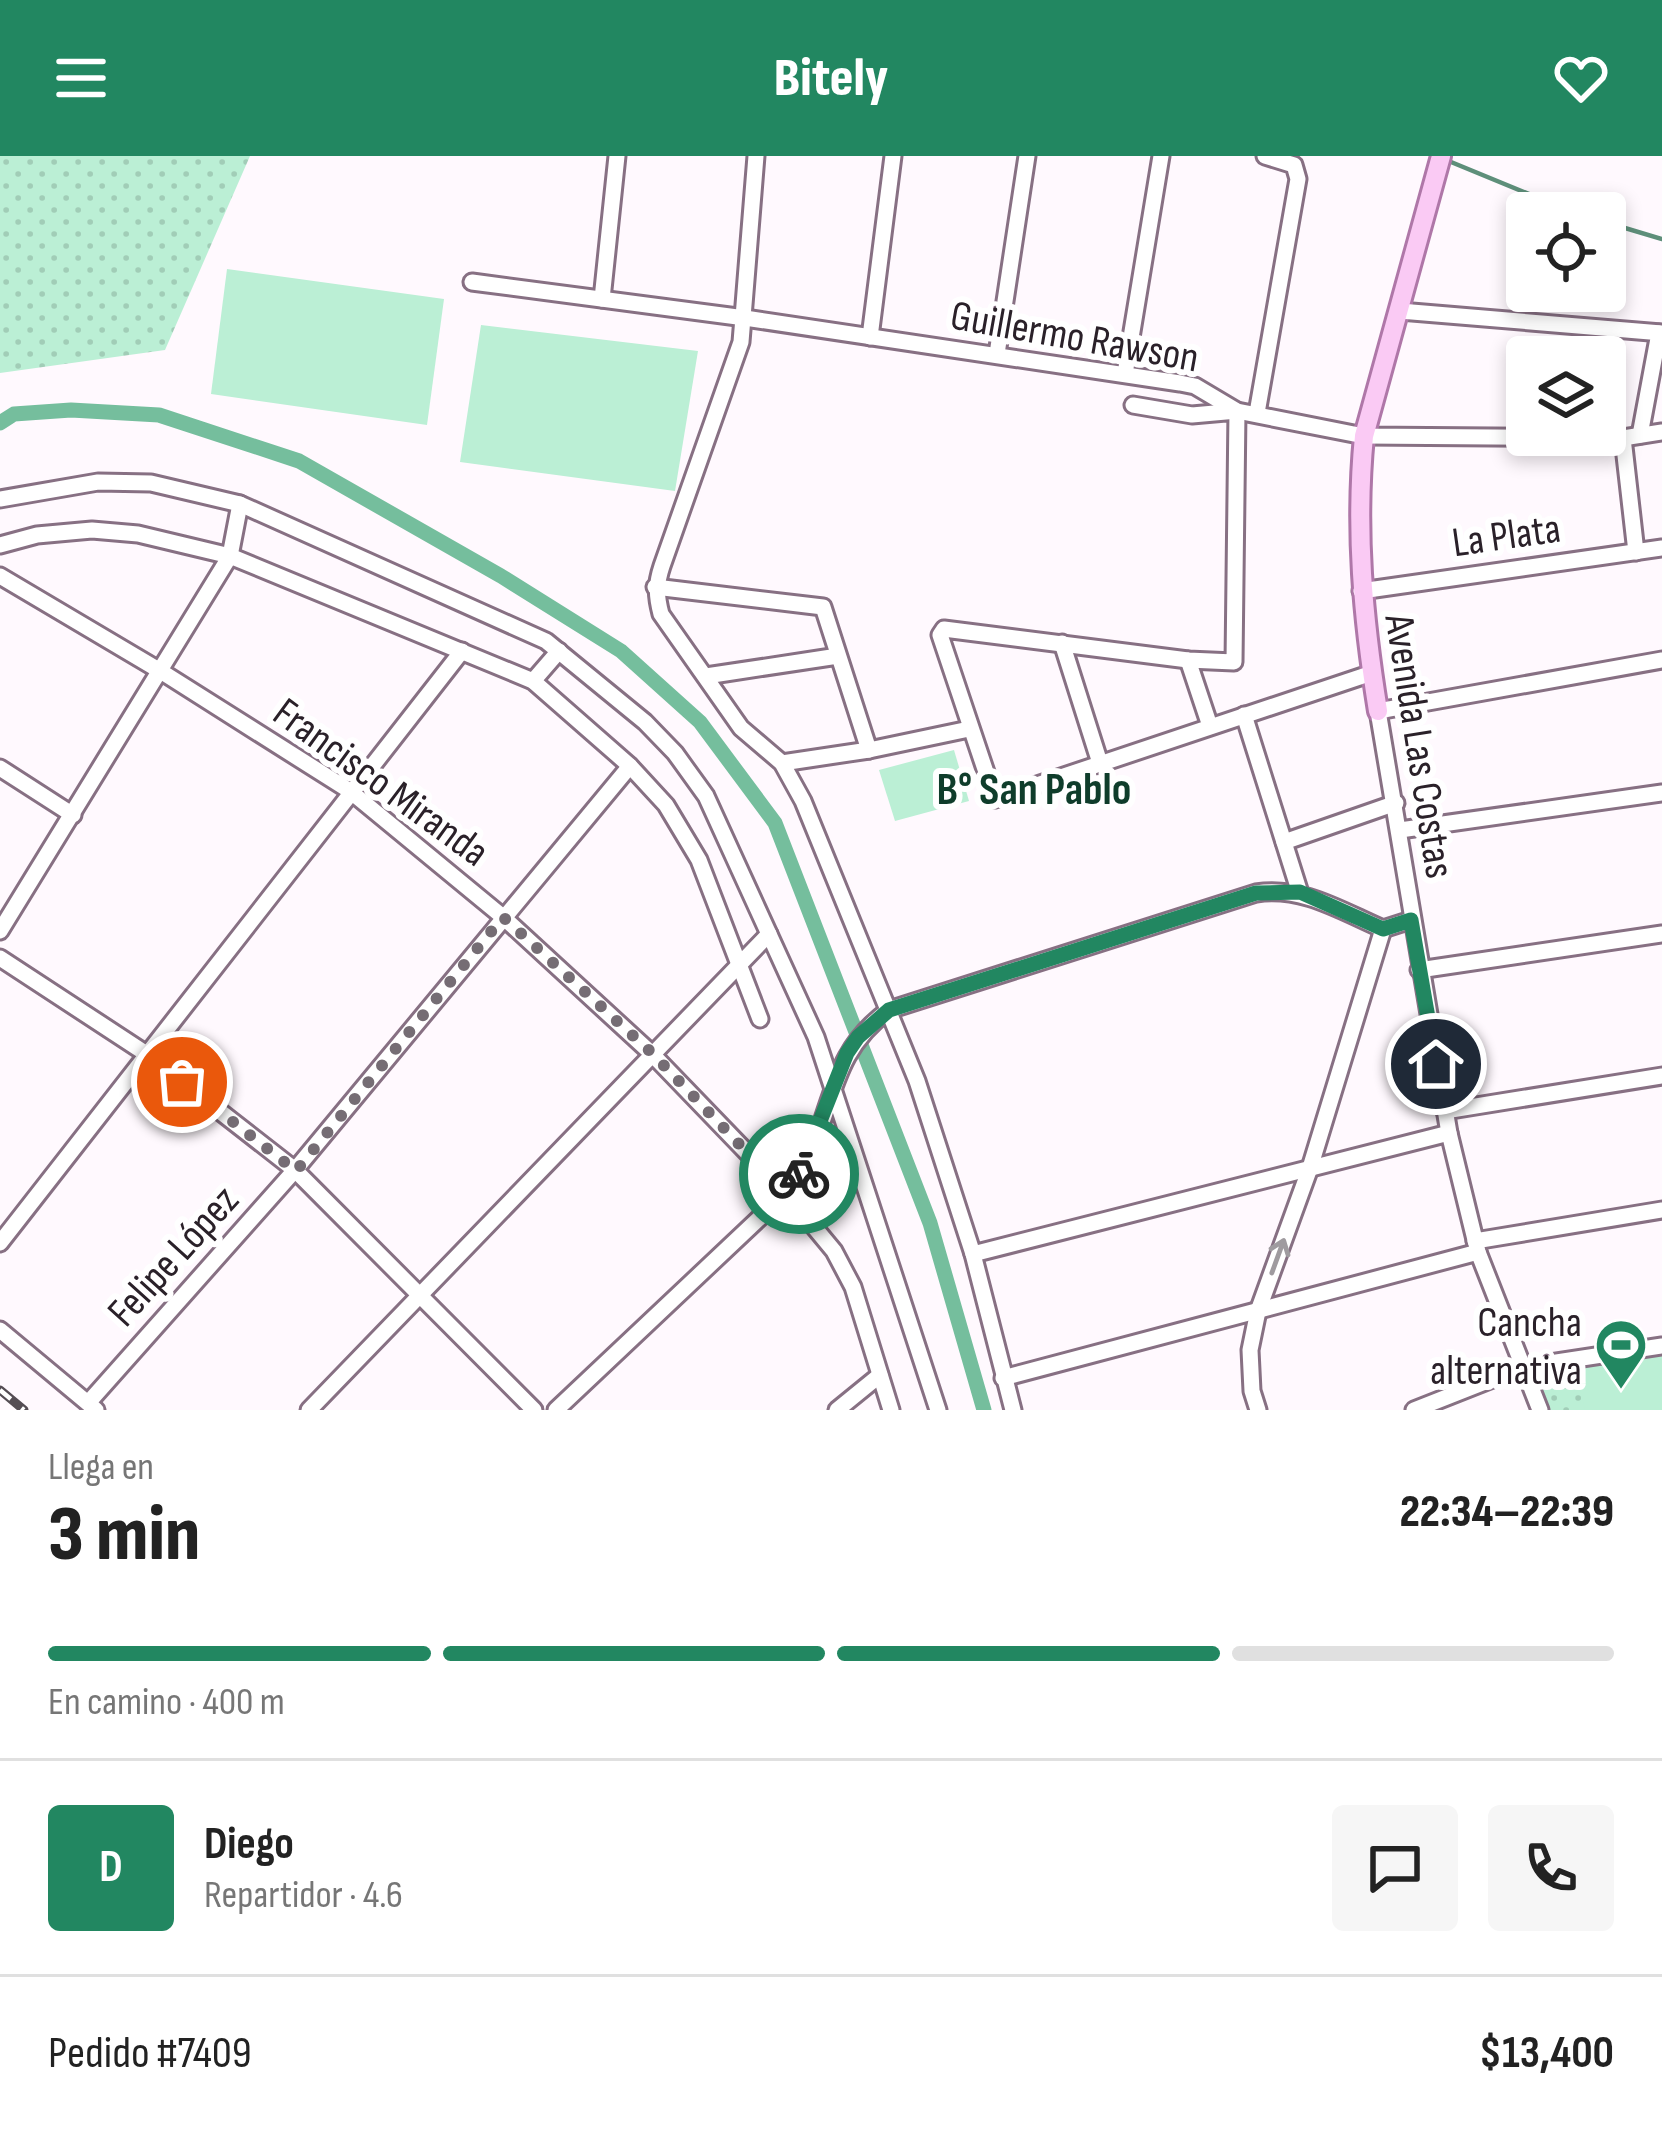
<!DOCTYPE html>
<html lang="es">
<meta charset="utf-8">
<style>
:root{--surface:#fff;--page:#f6f6f6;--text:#222;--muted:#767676;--line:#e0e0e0;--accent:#228761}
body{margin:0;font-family:"Sofia Sans Condensed",sans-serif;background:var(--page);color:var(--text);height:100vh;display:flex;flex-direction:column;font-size:45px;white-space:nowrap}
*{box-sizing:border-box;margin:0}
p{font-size:39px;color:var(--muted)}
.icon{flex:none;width:66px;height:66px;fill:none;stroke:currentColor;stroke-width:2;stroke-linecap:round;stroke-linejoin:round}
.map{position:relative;height:1254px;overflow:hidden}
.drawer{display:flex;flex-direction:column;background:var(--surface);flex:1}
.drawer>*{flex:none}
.fabs{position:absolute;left:1506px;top:36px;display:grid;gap:24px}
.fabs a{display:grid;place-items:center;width:120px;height:120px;border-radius:12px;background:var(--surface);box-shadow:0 6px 18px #0003;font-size:60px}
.pin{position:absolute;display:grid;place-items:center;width:102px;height:102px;color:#fff;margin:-51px;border:6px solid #fff;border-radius:50%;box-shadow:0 3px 12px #0007}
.courier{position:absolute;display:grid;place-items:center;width:120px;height:120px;margin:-60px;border:9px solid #228761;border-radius:50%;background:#fff;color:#222;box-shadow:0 3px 15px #0007}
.headline em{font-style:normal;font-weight:800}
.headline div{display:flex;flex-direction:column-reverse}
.headline{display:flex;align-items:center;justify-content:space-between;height:204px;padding:0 48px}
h1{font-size:78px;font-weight:800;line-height:90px}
.bar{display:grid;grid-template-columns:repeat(4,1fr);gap:18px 12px;align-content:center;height:144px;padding:0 48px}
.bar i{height:15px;border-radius:9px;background:var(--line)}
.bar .selected{background:var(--accent)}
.bar p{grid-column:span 4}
.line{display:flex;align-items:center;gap:30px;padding:0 48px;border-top:3px solid var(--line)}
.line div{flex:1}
.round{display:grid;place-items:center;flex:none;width:126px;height:126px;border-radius:12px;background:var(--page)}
header{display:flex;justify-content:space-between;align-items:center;height:156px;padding:0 48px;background:var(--accent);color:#fff;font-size:54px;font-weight:800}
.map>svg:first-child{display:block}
.grass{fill:url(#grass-dots)}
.park{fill:#bbefd5}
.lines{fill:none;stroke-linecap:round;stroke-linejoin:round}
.stream{stroke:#5e8f7a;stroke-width:4.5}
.canal{stroke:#75be9d;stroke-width:15}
.minor-casing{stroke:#877083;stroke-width:21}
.major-casing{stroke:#af77a8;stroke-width:24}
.minor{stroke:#fff;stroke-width:15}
.major{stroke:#facaf4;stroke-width:18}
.rail-casing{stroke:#554d54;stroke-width:9}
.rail{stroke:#fff;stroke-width:4.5;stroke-dasharray:14;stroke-linecap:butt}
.oneway{stroke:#9f9b9f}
.done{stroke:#756d74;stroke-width:12;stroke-dasharray:0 21.6}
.route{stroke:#228761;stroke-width:15}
.labels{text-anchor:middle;stroke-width:12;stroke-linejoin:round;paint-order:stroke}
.street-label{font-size:42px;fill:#2a2129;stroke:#fff}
.poi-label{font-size:42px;fill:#2a2129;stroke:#fff;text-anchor:end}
.neighbourhood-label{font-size:45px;font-weight:bold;fill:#0f3d2b;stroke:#fff}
</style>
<header><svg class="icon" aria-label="menu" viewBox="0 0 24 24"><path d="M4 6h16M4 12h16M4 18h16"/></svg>Bitely<svg class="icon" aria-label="heart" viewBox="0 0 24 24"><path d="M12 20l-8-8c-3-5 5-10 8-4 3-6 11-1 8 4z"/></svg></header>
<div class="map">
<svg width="1662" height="1254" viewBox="0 0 1662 1254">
<defs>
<pattern id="grass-dots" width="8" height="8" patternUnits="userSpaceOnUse" patternTransform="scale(3)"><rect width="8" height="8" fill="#bbefd5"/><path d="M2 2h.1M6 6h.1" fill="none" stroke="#a1cdb7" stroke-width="1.8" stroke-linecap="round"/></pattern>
</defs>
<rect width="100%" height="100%" fill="#fff9fe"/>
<!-- grass -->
<g class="grass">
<polygon points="0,0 250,0 165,194 0,217"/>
<polygon points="1662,1190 1662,1254 1540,1254 1523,1211"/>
</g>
<!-- park -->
<g class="park">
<polygon points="227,113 444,143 427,269 211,238"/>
<polygon points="481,169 698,195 675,335 460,306"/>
<polygon points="954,594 969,645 895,665 879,614"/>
<polygon points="1662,1203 1662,1254 1585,1254 1576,1216"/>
</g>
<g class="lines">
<!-- stream -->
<g class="stream">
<polyline points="1451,6 1575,57"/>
<polyline points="1605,66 1662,83"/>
</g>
<!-- canal -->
<polyline class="canal" points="0,267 14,258 71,254 159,259 299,305 501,420 621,495 700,566 775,667 930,1067 984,1254"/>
<!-- minor casing -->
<g class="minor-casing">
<g id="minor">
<path d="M756,0L741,186L662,410C656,428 656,439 661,458L741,572L782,607L803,645L917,925L973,1098L1013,1254"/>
<polyline points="472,126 745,162 1180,227 1195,230 1237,255 1364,280 1623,282 1662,276"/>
<polyline points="602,143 617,0"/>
<polyline points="1400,155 1662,177"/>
<polyline points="870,181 893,0"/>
<polyline points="997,198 1027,0"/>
<polyline points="1125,218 1161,0"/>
<polyline points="1133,249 1192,259 1237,255 1234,506 1188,504 944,473 940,479 995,643 1372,517"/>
<polyline points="1257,257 1298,23 1294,9 1265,0"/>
<polyline points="1640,279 1659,177"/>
<polyline points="1623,282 1636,396"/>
<polyline points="0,343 98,326 151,327 240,348 546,485 645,566 675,597 706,640 816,881 938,1254"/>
<polyline points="0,389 37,379 92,374 138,378 230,400 533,525 630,610 666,649 699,704 760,863"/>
<polyline points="0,420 162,516 350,635 503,761 651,897 786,1037 834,1095 853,1131 891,1254"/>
<polyline points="655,431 823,451 869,594"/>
<polyline points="1361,435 1662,392"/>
<polyline points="1062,487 1100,607"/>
<polyline points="1188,504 1210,570"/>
<polyline points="706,520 838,500"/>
<polyline points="533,525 559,495"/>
<polyline points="1244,559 1300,737"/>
<polyline points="782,607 869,594 969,573"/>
<polyline points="0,612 73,659"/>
<polyline points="1400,674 1662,637"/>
<polyline points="1284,686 1396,647"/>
<polyline points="0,775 230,400 240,348"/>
<polyline points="0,802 145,897 295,1014 534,1254"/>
<polyline points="1419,814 1662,778"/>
<polyline points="1445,955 1662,920"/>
<polyline points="1475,1085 1662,1054"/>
<polyline points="0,1087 462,495"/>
<polyline points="973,1098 1449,977"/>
<polyline points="0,1174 96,1254"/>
<polyline points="1003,1222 1478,1096"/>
<polyline points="88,1247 295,1014 630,610"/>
<polyline points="309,1254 769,778"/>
<path d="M556,1254L786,1037C793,1027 802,1016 807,1005C834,947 832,895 889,854L1256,737C1303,730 1341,755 1383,773L1411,764"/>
<polyline points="837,1254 880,1219"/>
<polyline points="1258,1254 1252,1235 1250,1194 1258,1155 1310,1012 1383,773"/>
<polyline points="1414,1254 1523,1211 1662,1190"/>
<polyline points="1540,1254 1478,1096 1449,977 1378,555 1662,504"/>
</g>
</g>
<!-- major casing -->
<g class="major-casing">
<path id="major" d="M1378,555C1363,462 1355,373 1364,280L1441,0"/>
</g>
<!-- minor -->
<use href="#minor" class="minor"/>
<!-- major -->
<use href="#major" class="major"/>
<!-- rail casing -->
<g class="rail-casing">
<polyline id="rail" points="0,1234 24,1254"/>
</g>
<!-- rail -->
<use href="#rail" class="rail"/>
</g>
<!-- one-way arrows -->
<defs><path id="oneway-shaft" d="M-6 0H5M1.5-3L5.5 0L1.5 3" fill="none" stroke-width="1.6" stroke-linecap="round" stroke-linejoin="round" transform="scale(3)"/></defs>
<use class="oneway" href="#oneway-shaft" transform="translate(1278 1100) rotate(-70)"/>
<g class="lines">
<!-- done -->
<polyline class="done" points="182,926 296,1015 503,761 652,897 786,1037 799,1018"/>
<!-- route -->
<polyline class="route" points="799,1018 847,897 858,881 889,854 1256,737 1300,736 1383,773 1411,764 1436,908"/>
</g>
<!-- icons -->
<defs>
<g id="stadium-pin" transform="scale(2.7)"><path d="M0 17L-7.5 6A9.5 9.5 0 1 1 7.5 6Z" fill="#228761" stroke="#fff"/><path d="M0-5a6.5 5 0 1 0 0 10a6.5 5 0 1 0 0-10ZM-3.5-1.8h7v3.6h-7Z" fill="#fff"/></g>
</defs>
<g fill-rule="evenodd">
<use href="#stadium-pin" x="1621" y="1189"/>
</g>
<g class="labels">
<!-- street labels -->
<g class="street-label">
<text transform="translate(1075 179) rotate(10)" y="15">Guillermo Rawson</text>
<text transform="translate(1506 378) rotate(-8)" y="15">La Plata</text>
<text transform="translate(1421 590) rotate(81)" y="15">Avenida Las Costas</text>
<text transform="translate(382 625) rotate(36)" y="15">Francisco Miranda</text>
<text transform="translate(172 1099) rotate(-48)" y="15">Felipe López</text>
</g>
<!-- poi labels -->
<g class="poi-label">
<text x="1582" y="1180">Cancha<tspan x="1582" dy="48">alternativa</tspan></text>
</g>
<!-- neighbourhood labels -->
<g class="neighbourhood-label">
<text x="1034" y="648">B° San Pablo</text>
</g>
</g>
</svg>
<div class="fabs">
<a><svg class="icon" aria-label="locate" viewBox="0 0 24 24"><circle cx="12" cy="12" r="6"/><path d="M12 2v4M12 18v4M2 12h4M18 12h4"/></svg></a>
<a><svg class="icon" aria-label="layers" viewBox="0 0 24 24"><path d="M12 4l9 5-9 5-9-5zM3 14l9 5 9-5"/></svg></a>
</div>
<div class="pin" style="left:182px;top:926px;background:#ea580c"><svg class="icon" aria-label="bag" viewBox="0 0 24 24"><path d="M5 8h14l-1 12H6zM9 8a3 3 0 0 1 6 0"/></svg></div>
<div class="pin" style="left:1436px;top:908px;background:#1f2937"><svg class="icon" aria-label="home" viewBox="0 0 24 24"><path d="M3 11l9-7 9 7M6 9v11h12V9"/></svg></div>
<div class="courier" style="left:799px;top:1018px"><svg class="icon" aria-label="bike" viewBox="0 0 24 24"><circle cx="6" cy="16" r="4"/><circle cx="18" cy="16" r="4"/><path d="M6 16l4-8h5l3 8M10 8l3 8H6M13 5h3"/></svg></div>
</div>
<section class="drawer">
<div class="headline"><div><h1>3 min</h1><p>Llega en</p></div><em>22:34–22:39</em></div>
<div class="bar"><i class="selected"></i><i class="selected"></i><i class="selected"></i><i></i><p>En camino · 400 m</p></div>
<div class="line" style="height:216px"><b class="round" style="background:var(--accent);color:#fff">D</b><div><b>Diego</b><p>Repartidor · 4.6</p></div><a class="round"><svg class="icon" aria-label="chat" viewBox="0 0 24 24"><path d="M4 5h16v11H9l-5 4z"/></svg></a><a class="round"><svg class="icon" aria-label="phone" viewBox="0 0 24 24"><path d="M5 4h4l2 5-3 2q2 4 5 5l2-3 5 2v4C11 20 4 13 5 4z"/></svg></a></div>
<div class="line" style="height:156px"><div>Pedido #7409</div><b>$13,400</b></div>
</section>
